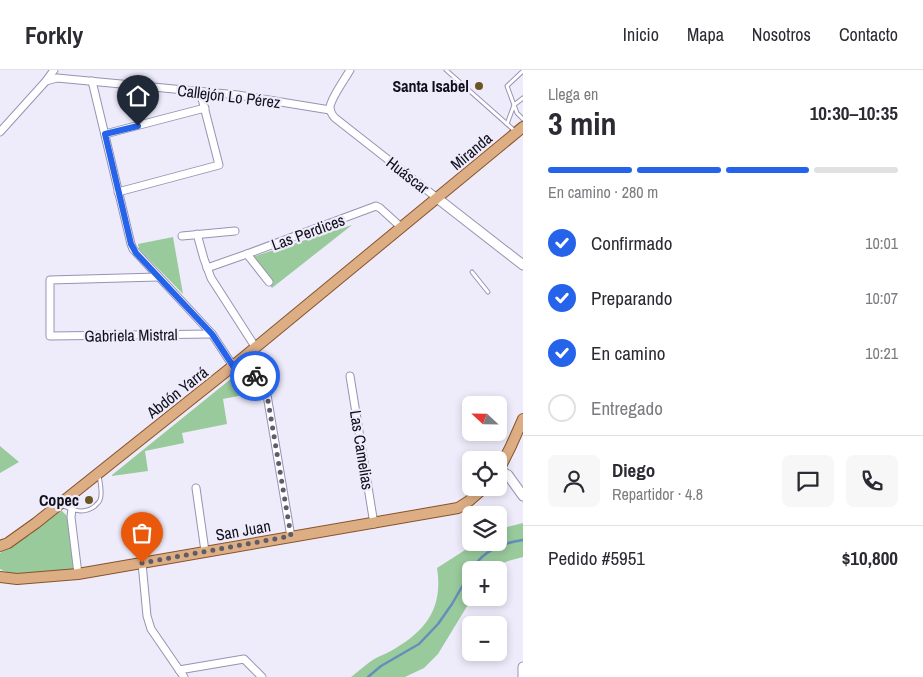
<!DOCTYPE html>
<html lang="es">
<meta charset="utf-8">
<style>
:root{--surface:#fff;--page:#f7f7f7;--text:#2b2b33;--muted:#7c7c81;--line:#e1e1e2;--accent:#2563eb}
body{margin:0;font-family:"Archivo Narrow",sans-serif;background:var(--page);color:var(--text);height:100vh;display:flex;flex-direction:column;font-size:19px;white-space:nowrap}
*{box-sizing:border-box;margin:0}
p{font-size:16px;color:var(--muted)}
.icon{flex:none;width:28px;height:28px;fill:none;stroke:currentColor;stroke-width:2;stroke-linecap:round;stroke-linejoin:round}
.map{position:relative;flex:1;overflow:hidden}
.panel{display:flex;flex-direction:column;background:var(--surface);width:400px}
.panel>*{flex:none}
.needle{width:32px;rotate:292deg}
.fabs{position:absolute;left:462px;top:326px;display:grid;gap:10px}
.fabs a{display:grid;place-items:center;width:45px;height:45px;border-radius:8px;background:var(--surface);box-shadow:0 2px 8px #0003;font-size:25px}
.pin{position:absolute;display:grid;place-items:center;width:42px;height:42px;color:#fff;margin:-51px -21px;border-radius:50% 50% 50% 0;rotate:-45deg;box-shadow:0 0 5px #0007}
.pin .icon{rotate:45deg}
.courier{position:absolute;display:grid;place-items:center;width:50px;height:50px;margin:-25px;border:4px solid #2563eb;border-radius:50%;background:#fff;color:#222;box-shadow:0 1px 6px #0007}
.summary em{font-style:normal;font-weight:800}
.summary div{display:flex;flex-direction:column-reverse}
.summary{display:flex;align-items:center;justify-content:space-between;height:85px;padding:0 25px}
h1{font-size:32px;font-weight:800;line-height:38px}
.bar{display:grid;grid-template-columns:repeat(4,1fr);gap:8px 5px;align-content:center;height:60px;padding:0 25px}
.bar i{height:6px;border-radius:4px;background:var(--line)}
.bar .active{background:var(--accent)}
.bar p{grid-column:span 4}
.line{display:flex;align-items:center;gap:12px;padding:0 25px;border-top:1px solid var(--line)}
.line div{flex:1}
.round{display:grid;place-items:center;flex:none;width:52px;height:52px;border-radius:8px;background:var(--page)}
ol{padding:0 25px;list-style:none}
li{display:flex;align-items:center;gap:15px;height:55px}
li p{margin-inline-start:auto}
li .icon{padding:5px;border-radius:50%;background:var(--accent);color:#fff;stroke-width:4}
li:last-child{color:var(--muted)}
li i{width:28px;height:28px;border:2px solid var(--line);border-radius:50%}
header{display:flex;align-items:center;gap:30px;box-sizing:border-box;height:70px;padding:0 25px;background:var(--surface);border-bottom:1px solid var(--line)}
header strong{font-size:24px}
nav{display:flex;gap:28px;margin-inline-start:auto;font-size:18px}
main{display:flex;flex:1;min-height:0}
.map>svg:first-child{display:block}
.green{fill:#99ca9c}
.lines{fill:none;stroke-linecap:round;stroke-linejoin:round}
.stream{stroke:#668eba;stroke-width:2.5}
.service-casing{stroke:#9892b3;stroke-width:5}
.minor-casing{stroke:#9892b3;stroke-width:9}
.tertiary-casing{stroke:#9892b3;stroke-width:11}
.primary-casing{stroke:#87532a;stroke-width:12}
.service{stroke:#fff;stroke-width:3}
.minor{stroke:#fff;stroke-width:7}
.tertiary{stroke:#fff;stroke-width:9}
.primary{stroke:#ddae84;stroke-width:10}
.done{stroke:#5e5c69;stroke-width:5;stroke-dasharray:0 9}
.route{stroke:#2563eb;stroke-width:6}
.poi-dot{fill:#6a5524;stroke:#eeecfb;stroke-width:2}
.labels{text-anchor:middle;stroke-width:4.5;stroke-linejoin:round;paint-order:stroke}
.poi-label{font-size:16px;font-weight:bold;fill:#110f1b;stroke:#eeecfb;text-anchor:end}
.street-label{font-size:16px;fill:#110f1b;stroke:#eeecfb}
</style>
<header>
<strong>Forkly</strong>
<nav><a>Inicio</a><a>Mapa</a><a>Nosotros</a><a>Contacto</a></nav>
</header>
<main>
<div class="map">
<svg width="523" height="607" viewBox="0 0 523 607">
<rect width="100%" height="100%" fill="#eeecfb"/>
<!-- green -->
<g class="green">
<polygon points="352,155 272,218 249,188"/>
<polygon points="173,167 183,224 139,179 138,174"/>
<polygon points="253,291 260,299 263,321 223,329 227,354 182,363 184,373 145,381 148,401 112,406 112,405"/>
<polygon points="0,376 19,392 0,403"/>
<path d="M61,440L68,447L76,500C69,501 62,503 56,504C43,505 9,506 0,499V483L12,473L30,465Z"/>
<path d="M523,453V487C512,490 500,492 491,500H471V528H472L438,584L424,598L405,607H351C359,601 367,593 376,588C382,585 390,582 396,578C428,559 443,536 437,498L476,473L499,472V459Z"/>
</g>
<g class="lines">
<!-- stream -->
<g class="stream">
<path d="M472,500C482,481 502,473 523,470"/>
<polyline points="368,607 381,596 419,574 438,554 452,534 471,501"/>
</g>
<!-- service casing -->
<g class="service-casing">
<g id="service">
<polyline points="446,0 515,61"/>
<polyline points="523,1 507,16 517,43 523,49"/>
<polyline points="507,54 514,35 523,28"/>
<polyline points="472,202 488,222"/>
<path d="M61,435C73,440 84,445 95,436C97,433 99,433 100,430C103,423 100,413 99,405"/>
</g>
</g>
<!-- minor casing -->
<g class="minor-casing">
<g id="minor">
<path d="M350,0C345,9 331,28 330,37C330,42 332,45 335,48L437,128"/>
<polyline points="46,11 54,0"/>
<polyline points="92,11 131,174 133,179 212,264 233,296"/>
<polyline points="0,62 46,11 57,8 238,25 330,40"/>
<polyline points="105,64 205,38"/>
<polyline points="118,122 219,95 200,21"/>
<polyline points="197,164 204,189 211,208 256,278"/>
<polyline points="182,166 235,161"/>
<polyline points="247,184 269,212"/>
<polyline points="207,198 247,184 376,136 380,138 402,158"/>
<polyline points="158,207 50,210 50,266 212,264"/>
<polyline points="241,290 266,319 291,467"/>
<polyline points="350,306 374,454"/>
<polyline points="196,418 205,481"/>
<polyline points="72,439 71,447 78,504"/>
<polyline points="142,493 147,546 151,559 184,607"/>
<polyline points="179,600 244,589 262,607"/>
</g>
</g>
<!-- tertiary casing -->
<g class="tertiary-casing">
<g id="tertiary">
<polyline points="437,128 523,195"/>
<polyline points="499,400 508,405 523,426"/>
<polyline points="523,607 523,597"/>
</g>
</g>
<!-- primary casing -->
<g class="primary-casing">
<g id="primary">
<polyline points="499,400 511,376 523,349"/>
<polyline points="0,476 8,473 36,453 233,296 523,57"/>
<polyline points="0,507 17,509 78,504 458,438 469,431 484,418"/>
</g>
</g>
<!-- service -->
<use href="#service" class="service"/>
<!-- minor -->
<use href="#minor" class="minor"/>
<!-- tertiary -->
<use href="#tertiary" class="tertiary"/>
<!-- primary -->
<use href="#primary" class="primary"/>
</g>
<g class="lines">
<!-- done -->
<polyline class="done" points="142,493 291,466 266,319 255,306"/>
<!-- route -->
<polyline class="route" points="138,56 105,64 131,174 136,183 212,264 233,296 241,290 255,306"/>
</g>
<!-- markers -->
<g class="poi-dot">
<circle cx="479" cy="16" r="5"/>
<circle cx="89" cy="430" r="5"/>
</g>
<g class="labels">
<!-- poi labels -->
<g class="poi-label">
<text x="469" y="22">Santa Isabel</text>
<text x="79" y="436">Copec</text>
</g>
<!-- street labels -->
<g class="street-label">
<text transform="translate(229 26) rotate(7)" y="6">Callejón Lo Pérez</text>
<text transform="translate(471 81) rotate(-40)" y="6">Miranda</text>
<text transform="translate(408 105) rotate(38)" y="6">Huáscar</text>
<text transform="translate(308 162) rotate(-20)" y="6">Las Perdices</text>
<text transform="translate(131 265) rotate(-1)" y="6">Gabriela Mistral</text>
<text transform="translate(177 322) rotate(-38)" y="6">Abdón Yarrá</text>
<text transform="translate(362 380) rotate(81)" y="6">Las Camelias</text>
<text transform="translate(243 460) rotate(-10)" y="6">San Juan</text>
</g>
</g>
</svg>
<div class="fabs">
<a><svg class="needle" viewBox="-14 -14 28 28"><path d="M0-13l5 13h-10z" fill="#e53935"/><path d="M0 13l5-13h-10z" fill="#7c7c81"/></svg></a>
<a><svg class="icon" aria-label="locate" viewBox="0 0 24 24"><circle cx="12" cy="12" r="6"/><path d="M12 2v4M12 18v4M2 12h4M18 12h4"/></svg></a>
<a><svg class="icon" aria-label="layers" viewBox="0 0 24 24"><path d="M12 4l9 5-9 5-9-5zM3 14l9 5 9-5"/></svg></a>
<a>+</a>
<a>−</a>
</div>
<div class="pin" style="left:142px;top:493px;background:#ea580c"><svg class="icon" aria-label="bag" viewBox="0 0 24 24"><path d="M5 8h14l-1 12H6zM9 8a3 3 0 0 1 6 0"/></svg></div>
<div class="pin" style="left:138px;top:56px;background:#1f2937"><svg class="icon" aria-label="home" viewBox="0 0 24 24"><path d="M3 11l9-7 9 7M6 9v11h12V9"/></svg></div>
<div class="courier" style="left:255px;top:306px"><svg class="icon" aria-label="bike" viewBox="0 0 24 24"><circle cx="6" cy="16" r="4"/><circle cx="18" cy="16" r="4"/><path d="M6 16l4-8h5l3 8M10 8l3 8H6M13 5h3"/></svg></div>
</div>
<section class="panel">
<div class="summary"><div><h1>3 min</h1><p>Llega en</p></div><em>10:30–10:35</em></div>
<div class="bar"><i class="active"></i><i class="active"></i><i class="active"></i><i></i><p>En camino · 280 m</p></div>
<ol>
<li><svg class="icon" aria-label="check" viewBox="0 0 24 24"><path d="M5 12l5 5 9-10"/></svg>Confirmado<p>10:01</p></li>
<li><svg class="icon" aria-label="check" viewBox="0 0 24 24"><path d="M5 12l5 5 9-10"/></svg>Preparando<p>10:07</p></li>
<li><svg class="icon" aria-label="check" viewBox="0 0 24 24"><path d="M5 12l5 5 9-10"/></svg>En camino<p>10:21</p></li>
<li><i></i>Entregado</li>
</ol>
<div class="line" style="height:90px"><a class="round"><svg class="icon" aria-label="person" viewBox="0 0 24 24"><circle cx="12" cy="8" r="4"/><path d="M4 21q1-7 8-7t8 7"/></svg></a><div><b>Diego</b><p>Repartidor · 4.8</p></div><a class="round"><svg class="icon" aria-label="chat" viewBox="0 0 24 24"><path d="M4 5h16v11H9l-5 4z"/></svg></a><a class="round"><svg class="icon" aria-label="phone" viewBox="0 0 24 24"><path d="M5 4h4l2 5-3 2q2 4 5 5l2-3 5 2v4C11 20 4 13 5 4z"/></svg></a></div>
<div class="line" style="height:65px"><div>Pedido #5951</div><b>$10,800</b></div>
</section>
</main>
